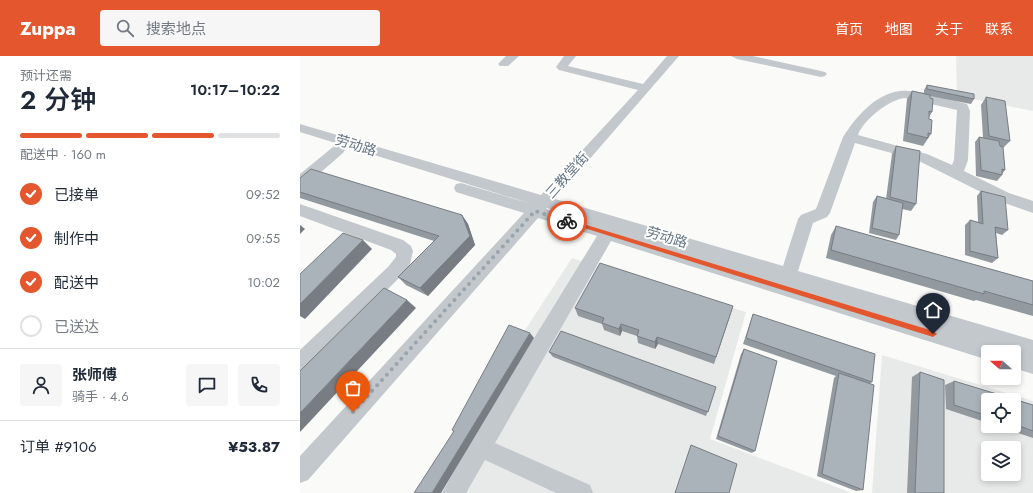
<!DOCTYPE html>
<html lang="zh">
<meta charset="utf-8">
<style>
:root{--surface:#fff;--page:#f6f6f7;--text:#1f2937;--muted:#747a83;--line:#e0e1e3;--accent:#e4572e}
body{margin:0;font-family:Jost,"Noto Sans SC",sans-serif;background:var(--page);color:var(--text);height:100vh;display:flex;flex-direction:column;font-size:15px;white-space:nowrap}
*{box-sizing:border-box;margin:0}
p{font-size:13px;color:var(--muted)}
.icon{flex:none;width:22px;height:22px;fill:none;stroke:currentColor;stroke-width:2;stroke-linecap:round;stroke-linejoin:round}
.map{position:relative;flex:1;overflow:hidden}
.details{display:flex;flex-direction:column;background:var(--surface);width:300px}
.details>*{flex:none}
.needle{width:26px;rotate:291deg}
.controls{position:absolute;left:681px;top:289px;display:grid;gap:8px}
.controls a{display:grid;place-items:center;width:40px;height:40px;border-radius:4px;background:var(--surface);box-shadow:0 2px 6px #0003;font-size:20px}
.pin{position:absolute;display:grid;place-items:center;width:34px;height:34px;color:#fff;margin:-41px -17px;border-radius:50% 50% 50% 0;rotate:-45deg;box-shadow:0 0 4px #0007}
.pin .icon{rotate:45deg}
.courier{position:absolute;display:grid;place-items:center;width:40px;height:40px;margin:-20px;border:3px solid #e4572e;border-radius:50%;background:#fff;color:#222;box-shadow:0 1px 5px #0007}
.headline em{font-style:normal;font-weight:600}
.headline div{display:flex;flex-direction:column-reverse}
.headline{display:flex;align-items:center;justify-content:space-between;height:68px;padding:0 20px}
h1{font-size:26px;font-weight:600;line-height:30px}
.bar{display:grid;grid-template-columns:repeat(4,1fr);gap:6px 4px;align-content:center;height:48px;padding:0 20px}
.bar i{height:5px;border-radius:3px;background:var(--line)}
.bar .selected{background:var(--accent)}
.bar p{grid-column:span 4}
.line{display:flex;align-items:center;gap:10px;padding:0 20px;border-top:1px solid var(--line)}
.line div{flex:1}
.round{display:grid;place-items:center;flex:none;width:42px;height:42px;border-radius:4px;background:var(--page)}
ol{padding:0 20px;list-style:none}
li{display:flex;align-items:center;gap:12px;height:44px}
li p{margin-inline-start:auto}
li .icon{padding:4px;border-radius:50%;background:var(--accent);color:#fff;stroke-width:4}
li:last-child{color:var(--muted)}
li i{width:22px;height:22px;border:2px solid var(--line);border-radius:50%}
header{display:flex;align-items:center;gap:24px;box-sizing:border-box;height:56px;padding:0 20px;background:var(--accent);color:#fff}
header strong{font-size:19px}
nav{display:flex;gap:22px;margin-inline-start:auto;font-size:14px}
.search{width:280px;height:36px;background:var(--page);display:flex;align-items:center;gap:10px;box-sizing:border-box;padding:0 14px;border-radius:4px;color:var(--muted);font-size:15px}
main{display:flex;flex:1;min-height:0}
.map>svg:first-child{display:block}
.built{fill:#e8e9e9;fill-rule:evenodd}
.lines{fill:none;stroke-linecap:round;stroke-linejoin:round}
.minor{fill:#c3c8cc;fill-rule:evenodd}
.wall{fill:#929a9f}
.shaded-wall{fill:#777d82}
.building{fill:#aab3b9;stroke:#777d82}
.route{fill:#e4572e}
.done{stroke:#99a4ac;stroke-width:4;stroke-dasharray:0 7.2}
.labels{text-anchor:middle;stroke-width:4;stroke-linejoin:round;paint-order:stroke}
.street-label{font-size:14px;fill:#657683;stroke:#fff}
</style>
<header>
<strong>Zuppa</strong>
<div class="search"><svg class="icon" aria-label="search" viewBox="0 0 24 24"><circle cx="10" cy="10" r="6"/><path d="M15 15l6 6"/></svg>搜索地点</div>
<nav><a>首页</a><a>地图</a><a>关于</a><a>联系</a></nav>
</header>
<main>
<section class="details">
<div class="headline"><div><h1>2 分钟</h1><p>预计还需</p></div><em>10:17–10:22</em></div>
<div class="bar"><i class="selected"></i><i class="selected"></i><i class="selected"></i><i></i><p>配送中 · 160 m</p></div>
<ol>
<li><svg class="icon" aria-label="check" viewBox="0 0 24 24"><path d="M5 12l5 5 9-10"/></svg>已接单<p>09:52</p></li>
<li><svg class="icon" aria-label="check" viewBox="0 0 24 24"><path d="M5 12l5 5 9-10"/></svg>制作中<p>09:55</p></li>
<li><svg class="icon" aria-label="check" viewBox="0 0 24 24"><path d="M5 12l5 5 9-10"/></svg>配送中<p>10:02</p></li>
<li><i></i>已送达</li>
</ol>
<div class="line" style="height:72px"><a class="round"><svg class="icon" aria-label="person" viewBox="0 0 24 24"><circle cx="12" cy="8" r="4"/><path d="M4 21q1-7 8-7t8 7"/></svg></a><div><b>张师傅</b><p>骑手 · 4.6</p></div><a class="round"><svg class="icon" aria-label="chat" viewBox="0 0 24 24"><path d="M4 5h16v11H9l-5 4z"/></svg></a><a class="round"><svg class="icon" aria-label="phone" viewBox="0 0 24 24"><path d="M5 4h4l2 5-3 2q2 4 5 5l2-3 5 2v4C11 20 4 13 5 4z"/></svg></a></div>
<div class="line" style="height:52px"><div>订单 #9106</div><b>¥53.87</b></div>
</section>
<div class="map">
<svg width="733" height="437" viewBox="0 0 733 437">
<rect width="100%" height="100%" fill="#fafaf8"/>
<!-- built -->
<g class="built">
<polygon points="656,0 733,0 733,55 657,40"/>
<polygon points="272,202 446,256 410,383 552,437 119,437"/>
<path d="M582,299L733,345V437H572ZM688,344H714V370H688ZM688,392H714V418H688Z"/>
</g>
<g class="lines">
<!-- minor -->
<g class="minor">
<polygon points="206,0 219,0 208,10 200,10 198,8"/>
<path d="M264,0H276L268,10L343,28L367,0H379L255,143L483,210L498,163L501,159L516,153L543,81C556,61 575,38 600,35C620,33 648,43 667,48L670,55L668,104L664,115L709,137L733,145V157L699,145L617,104L555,87L530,157L527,161L513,167L498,215L733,284V318L714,312V296H708L711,295L700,292L702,296H688V304L311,185L195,387L290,429L293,437H256L185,404L166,437H142L172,383L297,180L238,162L8,424L0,427V400L224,157L156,136L154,132L156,128L161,127L232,148L0,76V68L241,139L338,34L259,14L256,11ZM605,42L657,54L654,104L652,109L627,98L558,79C563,64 590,43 605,42ZM247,152L296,167L246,153Z"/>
<polygon points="431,0 453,0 521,15 525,16 527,18 525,20 521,21 437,3"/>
<polygon points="38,89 43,91 45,94 43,97 5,130 0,131 0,118 33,91"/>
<polygon points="0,148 103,184 111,190 113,195 110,208 100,221 7,314 0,316 0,294 88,211 96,201 96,198 91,194 0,160"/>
</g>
</g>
<!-- wall -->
<g class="wall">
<polygon points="627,29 674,43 671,48 630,40 632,56 629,61 629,63 631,78 623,90 603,85 607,43 612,35 624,38 624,34"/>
<polygon points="686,41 710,85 703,92 705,114 702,118 702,119 697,125 676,120 675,86 679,81 683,82 681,49"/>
<polygon points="596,90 616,148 611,155 602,153 599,179 596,184 569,177 573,146 577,140 586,143 592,98"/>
<polygon points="0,122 162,159 168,168 175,189 128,240 106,229 98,221 134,185 0,142"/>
<polygon points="681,135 708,174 702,179 696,177 698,202 692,207 665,199 665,169 670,164 678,166 677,140"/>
<polygon points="536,170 733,225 733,260 676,244 674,245 526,202 531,179"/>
<polygon points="275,252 431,257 414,308 358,288 355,293 338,287 337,280 322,275 320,280 304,274 302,268 278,260"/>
<polygon points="453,258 572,326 569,328 563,434 556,435 517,420 534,322 536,320 443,288"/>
<polygon points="444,293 455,395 452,397 416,383 441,298"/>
<polygon points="249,296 416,331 406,360 253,301"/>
<polygon points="620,316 644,437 607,437 612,321"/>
<polygon points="654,325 733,349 733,382 697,370 714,370 714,344 688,344 688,367 646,353 645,329"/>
</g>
<!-- shaded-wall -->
<g class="shaded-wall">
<polygon points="162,159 168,168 175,189 128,240 120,232"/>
<polygon points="0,169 5,173 0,178"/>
<polygon points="63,184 72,193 5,263 0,260 0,248"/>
<polygon points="107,244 116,252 0,376 0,357"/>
<polygon points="321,268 322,275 320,280 319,273"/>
<polygon points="230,277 234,282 141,437 132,437"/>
<polygon points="357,281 358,288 355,293 355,286"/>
</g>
<!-- building -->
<g class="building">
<polygon points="627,29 674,38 674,43 627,33"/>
<polygon points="612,35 630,39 630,42 633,43 632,56 629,55 629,63 632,64 631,78 628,77 628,82 607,77"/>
<polygon points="686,41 705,45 710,85 689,80"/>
<polygon points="679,81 699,85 700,90 703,91 705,114 702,113 702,119 681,114"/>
<polygon points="596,90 620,95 616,148 590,141"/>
<polygon points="11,113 162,159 170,180 120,232 98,221 139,180 0,136 0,122"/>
<polygon points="681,135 705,141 708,174 695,171 698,202 670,195 670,164 683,168"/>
<polygon points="577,140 603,147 599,179 572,172"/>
<polygon points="536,170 733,225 733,249 684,235 684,238 531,194"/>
<polygon points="43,177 63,184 0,248 0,218"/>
<polygon points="300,207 433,250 416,301 357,281 355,286 337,280 339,274 321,268 319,273 302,267 304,262 275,252"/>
<polygon points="84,232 107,244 0,357 0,315"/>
<polygon points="453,258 575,298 572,326 446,282"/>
<polygon points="209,269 230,277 132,437 114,437 154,375 152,374"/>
<polygon points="261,275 416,331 408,356 249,296"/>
<polygon points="444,293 477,305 455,395 418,380"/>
<polygon points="620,316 644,324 644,437 615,437"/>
<polygon points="539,317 574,329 563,434 522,418"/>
<polygon points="654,325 733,349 733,375 714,368 714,344 688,344 688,360 654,349"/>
<polygon points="391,389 437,408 429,437 375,437"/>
</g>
<!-- route -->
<polygon class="route" points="265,163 267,163 633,275 637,278 633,281 265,166"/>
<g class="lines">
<!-- done -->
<polyline class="done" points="53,356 235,155 267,165"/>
</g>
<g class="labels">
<!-- street labels -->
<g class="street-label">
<text transform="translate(56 89) rotate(17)" y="5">劳动路</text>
<text transform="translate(267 119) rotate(-48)" y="5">三教堂街</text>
<text transform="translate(367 181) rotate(17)" y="5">劳动路</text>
</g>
</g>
</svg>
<div class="controls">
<a><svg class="needle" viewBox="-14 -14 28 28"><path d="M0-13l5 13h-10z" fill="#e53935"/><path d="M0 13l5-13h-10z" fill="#747a83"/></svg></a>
<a><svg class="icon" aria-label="locate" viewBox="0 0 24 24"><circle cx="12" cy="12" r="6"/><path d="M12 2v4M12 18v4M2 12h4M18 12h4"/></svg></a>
<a><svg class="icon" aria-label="layers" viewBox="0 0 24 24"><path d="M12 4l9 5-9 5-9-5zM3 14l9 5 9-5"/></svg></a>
</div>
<div class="pin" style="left:53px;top:356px;background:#ea580c"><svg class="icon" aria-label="bag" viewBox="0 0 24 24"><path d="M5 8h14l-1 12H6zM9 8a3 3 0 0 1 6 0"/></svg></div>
<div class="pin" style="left:633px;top:278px;background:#1f2937"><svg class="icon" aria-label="home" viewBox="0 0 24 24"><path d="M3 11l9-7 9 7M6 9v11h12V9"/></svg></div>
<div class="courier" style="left:267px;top:165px"><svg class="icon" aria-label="bike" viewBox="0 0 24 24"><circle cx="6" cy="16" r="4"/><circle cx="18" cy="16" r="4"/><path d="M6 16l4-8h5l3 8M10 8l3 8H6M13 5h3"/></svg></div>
</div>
</main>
